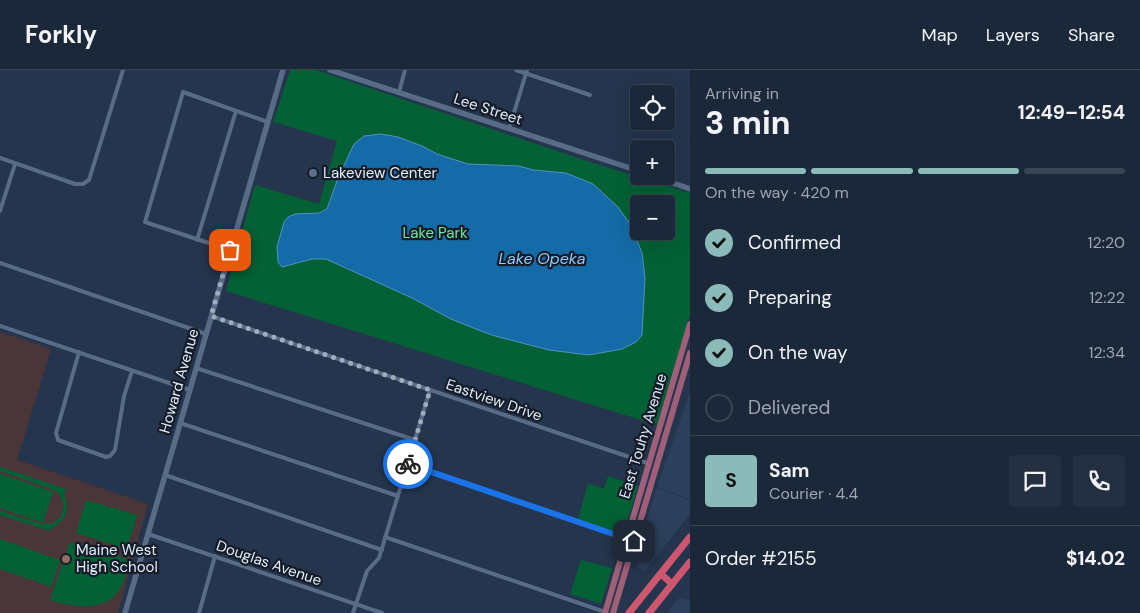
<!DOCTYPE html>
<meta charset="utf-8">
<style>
:root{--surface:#1b283a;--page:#243042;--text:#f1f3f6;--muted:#a0a6af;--line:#394454;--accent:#8bbbb9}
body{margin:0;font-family:"DM Sans",sans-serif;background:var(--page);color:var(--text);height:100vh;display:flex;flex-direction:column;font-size:19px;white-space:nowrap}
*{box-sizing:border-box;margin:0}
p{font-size:16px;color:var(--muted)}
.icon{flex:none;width:28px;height:28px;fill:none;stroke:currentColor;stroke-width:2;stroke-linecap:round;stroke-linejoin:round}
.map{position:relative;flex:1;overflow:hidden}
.details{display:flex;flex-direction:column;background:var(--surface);width:450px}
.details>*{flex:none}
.fabs{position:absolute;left:630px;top:15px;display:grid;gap:10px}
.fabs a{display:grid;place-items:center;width:45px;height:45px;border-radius:5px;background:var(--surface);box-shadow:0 5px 20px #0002,0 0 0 1px var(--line);font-size:25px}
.pin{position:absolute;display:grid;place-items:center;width:42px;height:42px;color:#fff;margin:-21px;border-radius:10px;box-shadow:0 2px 8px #0006}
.courier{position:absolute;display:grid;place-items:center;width:50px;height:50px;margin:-25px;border:4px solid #1a73e8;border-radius:50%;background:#fff;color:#222;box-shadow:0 1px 6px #0007}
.head em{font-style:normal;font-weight:700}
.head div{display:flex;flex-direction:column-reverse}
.head{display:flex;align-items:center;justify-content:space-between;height:85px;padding:0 15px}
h1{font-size:32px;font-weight:700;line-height:38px}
.bar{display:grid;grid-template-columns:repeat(4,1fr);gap:8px 5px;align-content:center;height:60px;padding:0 15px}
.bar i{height:6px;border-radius:4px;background:var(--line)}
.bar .on{background:var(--accent)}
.bar p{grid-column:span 4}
.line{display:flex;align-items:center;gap:12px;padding:0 15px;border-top:1px solid var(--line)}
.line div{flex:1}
.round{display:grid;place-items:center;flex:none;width:52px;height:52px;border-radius:5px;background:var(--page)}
ol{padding:0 15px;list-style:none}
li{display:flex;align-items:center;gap:15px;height:55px}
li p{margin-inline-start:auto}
li .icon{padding:5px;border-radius:50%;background:var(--accent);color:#111;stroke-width:4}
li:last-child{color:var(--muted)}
li i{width:28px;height:28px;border:2px solid var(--line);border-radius:50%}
header{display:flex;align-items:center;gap:30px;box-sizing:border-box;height:70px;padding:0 25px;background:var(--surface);border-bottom:1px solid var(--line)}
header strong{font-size:24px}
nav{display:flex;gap:28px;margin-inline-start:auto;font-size:18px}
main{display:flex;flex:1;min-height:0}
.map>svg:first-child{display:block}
.built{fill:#2c405d}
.education{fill:#4a3639}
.green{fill:#036135;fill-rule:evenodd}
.water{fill:#146ba7;stroke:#5292c1}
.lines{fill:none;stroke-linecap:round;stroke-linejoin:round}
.street{stroke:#596c87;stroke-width:4}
.secondary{stroke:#596c87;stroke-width:5.5}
.primary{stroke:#9f5f78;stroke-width:6}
.highway{stroke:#cd576e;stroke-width:7}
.done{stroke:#a0adbf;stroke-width:5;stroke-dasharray:0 9}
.route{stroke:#1a73e8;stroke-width:6}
.service-dot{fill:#5c6f8a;stroke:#151c27;stroke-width:2}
.education-dot{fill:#8d6e63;stroke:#151c27;stroke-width:2}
.labels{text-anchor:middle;stroke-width:4.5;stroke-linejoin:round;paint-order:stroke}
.street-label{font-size:15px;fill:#e2edfd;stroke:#151c27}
.poi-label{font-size:15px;fill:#e2edfd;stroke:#151c27;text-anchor:start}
.park-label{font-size:15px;fill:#6fe99f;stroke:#151c27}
.water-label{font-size:16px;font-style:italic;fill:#91cafb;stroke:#151c27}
</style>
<header>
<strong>Forkly</strong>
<nav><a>Map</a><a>Layers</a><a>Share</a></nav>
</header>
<main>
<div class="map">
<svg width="690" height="543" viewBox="0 0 690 543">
<rect width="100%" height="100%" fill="#24354d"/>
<!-- built -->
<g class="built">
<polygon points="690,322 690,429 657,417"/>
<polygon points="657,418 690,430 690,444 645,501 637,497 638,493 636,492 643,462"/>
<polygon points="679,528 689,530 690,529 690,543 667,543"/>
</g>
<!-- education -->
<polygon class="education" points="0,262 51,279 17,390 148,434 118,543 0,543"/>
<!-- green -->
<g class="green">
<path d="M290,0H316L593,93L690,123V244L657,355L226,221L255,115L319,134L337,71L273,52ZM639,134H666V161H639Z"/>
<path d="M0,397L66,419L65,423H63C69,433 69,445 59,453C55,457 52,456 50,461L0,445V441L41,454C62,457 72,433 54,420L0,401Z"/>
<polygon points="0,404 53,422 43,453 0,438"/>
<polygon points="608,406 638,416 624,463 620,463 578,449 588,413 604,419"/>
<polygon points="86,430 137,445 127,479 76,463"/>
<polygon points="0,469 60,490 51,517 0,499"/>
<path d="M75,472L130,490C127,503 122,521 111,529C93,541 69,536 50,530L69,474Z"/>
<polygon points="581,490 612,498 601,534 570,524"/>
</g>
<!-- water -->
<polygon class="water" points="381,64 398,67 422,76 437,84 468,94 519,96 533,100 566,103 593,114 618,137 630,154 642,183 645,207 642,265 636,272 622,279 589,285 549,280 495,266 481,261 451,249 412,228 326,189 312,189 282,197 278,192 277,177 284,152 288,147 295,144 319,143 327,139 338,108 354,74 364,66"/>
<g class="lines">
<!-- street -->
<g class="street">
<polyline points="516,0 590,25"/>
<polyline points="399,22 405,0"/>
<polyline points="509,59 527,0"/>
<polyline points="0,88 75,114 83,114 89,110 123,0"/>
<polyline points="0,141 15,94"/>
<polyline points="197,170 236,41"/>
<polyline points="230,180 145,152 183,22 268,52"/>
<polyline points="0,193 206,264"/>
<polyline points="211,246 650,394"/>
<polyline points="0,256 190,320"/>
<polyline points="79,282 56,363 58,370 106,387 110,386 115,380 124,326 132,301"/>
<polyline points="196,298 415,370"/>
<polyline points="180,353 398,426"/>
<polyline points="408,395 634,471"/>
<polyline points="165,405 382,480"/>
<polyline points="148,464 382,543"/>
<polyline points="385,467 605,542"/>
<polyline points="199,543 215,486"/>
<polyline points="353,543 367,501 379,488 430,320"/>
</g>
<!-- secondary -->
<g class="secondary">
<polyline points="330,0 639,101"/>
<polyline points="653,106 690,119"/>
<polyline points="125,543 283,0"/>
</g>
<!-- primary -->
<g class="primary">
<polyline points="605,543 690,254"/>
<polyline points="613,543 690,283"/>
</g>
<!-- highway -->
<g class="highway">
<polyline points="661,504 672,514"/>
<polyline points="629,543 690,467"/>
<polyline points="649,543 690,492"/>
</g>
</g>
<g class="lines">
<!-- done -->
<polyline class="done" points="230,180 211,246 430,320 408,394"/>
<!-- route -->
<polyline class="route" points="408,394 634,471"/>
</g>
<!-- markers -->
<circle class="service-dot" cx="313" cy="103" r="5"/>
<circle class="education-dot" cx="66" cy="489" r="5"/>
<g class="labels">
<!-- street labels -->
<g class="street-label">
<text transform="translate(488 39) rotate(18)" y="5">Lee Street</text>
<text transform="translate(179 311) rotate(-74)" y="5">Howard Avenue</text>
<text transform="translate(494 330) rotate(19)" y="5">Eastview Drive</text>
<text transform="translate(643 366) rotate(-73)" y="5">East Touhy Avenue</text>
<text transform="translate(269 493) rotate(19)" y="5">Douglas Avenue</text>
</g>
<!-- poi labels -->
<g class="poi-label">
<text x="323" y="108">Lakeview Center</text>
<text x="76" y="485">Maine West<tspan x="76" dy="17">High School</tspan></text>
</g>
<!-- park labels -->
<g class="park-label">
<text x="435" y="168">Lake Park</text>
</g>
<!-- water labels -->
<g class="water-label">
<text x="542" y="194">Lake Opeka</text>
</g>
</g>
</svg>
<div class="fabs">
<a><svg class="icon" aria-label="locate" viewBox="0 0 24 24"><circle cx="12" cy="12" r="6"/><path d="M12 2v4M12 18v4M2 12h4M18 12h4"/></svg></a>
<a>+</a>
<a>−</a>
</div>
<div class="pin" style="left:230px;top:180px;background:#ea580c"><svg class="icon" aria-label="bag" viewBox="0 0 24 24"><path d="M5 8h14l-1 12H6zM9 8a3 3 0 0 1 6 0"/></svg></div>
<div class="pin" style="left:634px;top:471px;background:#1f2937"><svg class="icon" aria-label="home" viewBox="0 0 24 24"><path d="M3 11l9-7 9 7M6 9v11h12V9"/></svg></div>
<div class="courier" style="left:408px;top:394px"><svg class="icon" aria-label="bike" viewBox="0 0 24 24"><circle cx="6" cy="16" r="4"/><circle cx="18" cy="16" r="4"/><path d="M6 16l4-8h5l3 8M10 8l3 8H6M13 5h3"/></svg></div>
</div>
<section class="details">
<div class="head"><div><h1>3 min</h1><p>Arriving in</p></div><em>12:49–12:54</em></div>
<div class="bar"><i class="on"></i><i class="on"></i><i class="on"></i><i></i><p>On the way · 420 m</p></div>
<ol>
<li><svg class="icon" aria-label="check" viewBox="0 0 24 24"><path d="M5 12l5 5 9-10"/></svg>Confirmed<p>12:20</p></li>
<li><svg class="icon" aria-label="check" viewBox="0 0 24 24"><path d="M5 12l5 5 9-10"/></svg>Preparing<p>12:22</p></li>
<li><svg class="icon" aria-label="check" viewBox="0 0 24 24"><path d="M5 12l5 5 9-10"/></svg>On the way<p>12:34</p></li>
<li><i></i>Delivered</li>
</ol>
<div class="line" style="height:90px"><b class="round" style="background:var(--accent);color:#111">S</b><div><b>Sam</b><p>Courier · 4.4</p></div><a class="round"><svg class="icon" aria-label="chat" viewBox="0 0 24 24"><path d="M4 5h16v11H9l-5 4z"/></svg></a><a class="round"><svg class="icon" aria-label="phone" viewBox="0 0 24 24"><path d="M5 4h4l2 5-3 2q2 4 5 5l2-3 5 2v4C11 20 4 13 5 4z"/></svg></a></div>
<div class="line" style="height:65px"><div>Order #2155</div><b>$14.02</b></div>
</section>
</main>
